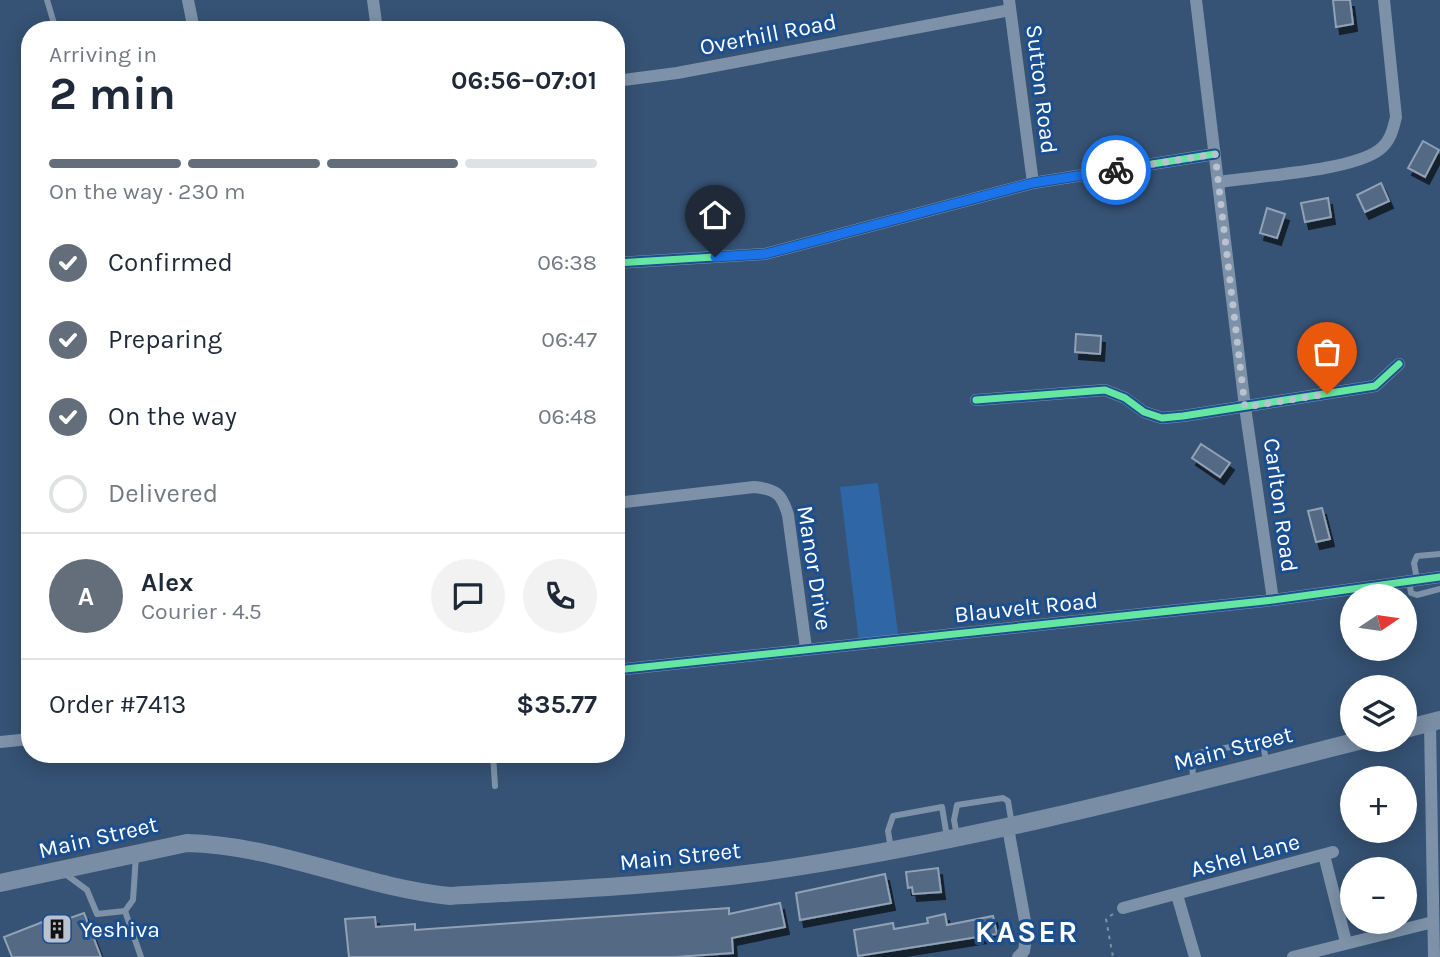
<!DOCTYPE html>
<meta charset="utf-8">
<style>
:root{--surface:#fff;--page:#f2f2f3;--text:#1f2937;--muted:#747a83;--line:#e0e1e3;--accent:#646e7b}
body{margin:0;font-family:Karla,sans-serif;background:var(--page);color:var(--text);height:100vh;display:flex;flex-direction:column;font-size:26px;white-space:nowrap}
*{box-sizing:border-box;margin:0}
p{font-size:23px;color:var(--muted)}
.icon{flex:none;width:38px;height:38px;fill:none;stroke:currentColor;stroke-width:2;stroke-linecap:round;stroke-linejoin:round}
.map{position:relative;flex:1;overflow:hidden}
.side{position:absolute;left:21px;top:21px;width:604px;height:742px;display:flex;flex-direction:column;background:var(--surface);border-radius:28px;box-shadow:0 4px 18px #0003}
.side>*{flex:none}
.needle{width:46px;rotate:77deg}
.controls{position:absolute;left:1340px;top:584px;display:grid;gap:14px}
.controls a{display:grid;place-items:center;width:77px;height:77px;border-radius:50%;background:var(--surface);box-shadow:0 4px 18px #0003;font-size:35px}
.pin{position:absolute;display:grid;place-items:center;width:60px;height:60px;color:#fff;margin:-72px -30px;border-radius:50% 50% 50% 0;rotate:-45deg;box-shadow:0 0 7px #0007}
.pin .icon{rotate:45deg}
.courier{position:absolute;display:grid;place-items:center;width:70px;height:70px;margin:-35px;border:5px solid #1a73e8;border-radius:50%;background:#fff;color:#222;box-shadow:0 2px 9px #0007}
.overview em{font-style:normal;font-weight:700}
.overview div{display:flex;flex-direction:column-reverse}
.overview{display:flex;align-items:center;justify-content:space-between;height:119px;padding:0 28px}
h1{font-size:46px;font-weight:700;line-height:52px}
.bar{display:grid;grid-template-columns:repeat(4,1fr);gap:10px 7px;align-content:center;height:84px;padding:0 28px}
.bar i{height:9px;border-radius:5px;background:var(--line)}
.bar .selected{background:var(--accent)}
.bar p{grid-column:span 4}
.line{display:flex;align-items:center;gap:18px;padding:0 28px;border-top:2px solid var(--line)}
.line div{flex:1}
.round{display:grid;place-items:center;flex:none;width:74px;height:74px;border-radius:37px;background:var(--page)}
ol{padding:0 28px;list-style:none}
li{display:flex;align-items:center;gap:21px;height:77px}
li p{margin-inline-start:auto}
li .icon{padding:7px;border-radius:50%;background:var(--accent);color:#fff;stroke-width:4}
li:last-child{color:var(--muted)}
li i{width:38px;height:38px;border:4px solid var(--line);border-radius:50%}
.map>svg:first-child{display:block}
.green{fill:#2f66a5}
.building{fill:#526984;stroke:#92a2b6;stroke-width:2;filter:url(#shadow)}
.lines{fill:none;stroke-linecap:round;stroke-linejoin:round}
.path{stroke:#7d92a8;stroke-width:2;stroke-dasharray:3.5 5;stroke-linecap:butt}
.lane{stroke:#7d92a8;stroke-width:6}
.street{stroke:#7d92a8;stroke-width:12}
.secondary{stroke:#798da4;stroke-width:18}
.cycleway-casing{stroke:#1b4f8f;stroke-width:11}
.cycleway{stroke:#66e7a1;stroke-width:7}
.done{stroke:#b9c2ce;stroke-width:7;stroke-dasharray:0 12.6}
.route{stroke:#1a73e8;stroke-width:9}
.labels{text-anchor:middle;stroke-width:6;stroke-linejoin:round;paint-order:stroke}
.street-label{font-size:23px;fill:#fff;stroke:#1b4f8f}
.poi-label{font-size:23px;fill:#fff;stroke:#1b4f8f;text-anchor:start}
.district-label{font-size:30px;font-weight:bold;letter-spacing:2px;fill:#fff;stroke:#1b4f8f}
</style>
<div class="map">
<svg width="1440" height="957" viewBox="0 0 1440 957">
<defs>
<filter id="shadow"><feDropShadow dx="4" dy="7" stdDeviation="0" flood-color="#0009"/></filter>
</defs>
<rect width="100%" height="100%" fill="#365274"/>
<!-- green -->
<polygon class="green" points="878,483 899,640 859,642 840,487"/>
<!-- building -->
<g class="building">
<polygon points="1333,0 1350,0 1353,24 1336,27"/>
<polygon points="1423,141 1439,150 1425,177 1408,168"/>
<polygon points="1381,183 1389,201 1365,212 1357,195"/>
<polygon points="1328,198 1331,217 1305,222 1301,203"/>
<polygon points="1267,208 1285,214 1277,238 1260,233"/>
<polygon points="1076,334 1101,336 1100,354 1075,352"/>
<polygon points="1201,444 1230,463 1220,477 1192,458"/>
<polygon points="1322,508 1330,539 1316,542 1308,511"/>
<polygon points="938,868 941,892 913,894 912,887 908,888 906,872"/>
<polygon points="885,874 891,903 800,920 796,893"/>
<polygon points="780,903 785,927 732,938 733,953 675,957 349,957 345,919 375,917 376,927 415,924 415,930 729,908 729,914"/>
<polygon points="84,913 101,957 12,957 4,937 58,916 59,922"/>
<polygon points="945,914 947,925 993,916 997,934 858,956 854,930 893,923 894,929 928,923 927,918"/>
</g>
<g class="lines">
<!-- path -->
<polyline class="path" points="1113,914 1106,919 1113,957"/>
<!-- lane -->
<g class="lane">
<polyline points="47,0 56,30"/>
<polyline points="1417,580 1414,563 1417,556 1440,554"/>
<polyline points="1409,581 1411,593 1417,595 1440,589"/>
<polyline points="493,754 495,786"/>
<polyline points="1193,780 1192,756 1198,753 1257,742 1263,747 1267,762"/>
<polyline points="957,836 954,820 957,805 1003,798 1008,801 1012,825"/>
<polyline points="891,849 888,831 893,816 942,807 947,837"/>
<polyline points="64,873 87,890 97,914 125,911 133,900 136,855"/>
<polyline points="125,911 141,957"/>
</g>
<!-- street -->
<g class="street">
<polyline points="188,0 194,30"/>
<polyline points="373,0 377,30"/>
<polyline points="1009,0 1033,183"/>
<polyline points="1196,0 1245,407 1273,600"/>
<polyline points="616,81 677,73 1010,10"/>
<path d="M1219,182C1257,176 1351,171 1379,150C1390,142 1393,130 1396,117L1384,0"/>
<polyline points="30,219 30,235"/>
<polyline points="616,263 765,254 1033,183 1215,154"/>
<polyline points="976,400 1105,390 1125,398 1144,412 1162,418 1183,416 1375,386 1399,364"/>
<path d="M616,503L754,487C776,489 782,494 788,515L806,648"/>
<polyline points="616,670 1273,600 1440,577"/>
<polyline points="1430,723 1434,957"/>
<polyline points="0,742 30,739"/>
<polyline points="1008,828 1027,932 1024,951 1018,957"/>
<polyline points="1324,855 1346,942"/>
<polyline points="1177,895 1195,957"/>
<polyline points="1123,908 1333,852"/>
<polyline points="1293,957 1433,922"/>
</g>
<!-- secondary -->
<g class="secondary">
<polyline points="1405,729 1440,720"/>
<path d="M0,883L187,843C277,845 361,887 450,896C554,890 658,886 762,872C965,843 1163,791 1362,740"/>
</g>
<!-- cycleway casing -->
<g class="cycleway-casing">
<g id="cycleway">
<polyline points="616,263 765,254 1033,183 1215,154"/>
<polyline points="976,400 1105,390 1125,398 1144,412 1162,418 1183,416 1375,386 1399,364"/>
<polyline points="616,670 1273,600 1440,577"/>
</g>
</g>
<!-- cycleway -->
<use href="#cycleway" class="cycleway"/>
</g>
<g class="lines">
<!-- done -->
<polyline class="done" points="1116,170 1215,154 1245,407 1327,394"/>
<!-- route -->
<polyline class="route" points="715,257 765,254 1032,183 1116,170"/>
</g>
<!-- icons -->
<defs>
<g id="building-square" transform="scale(1.575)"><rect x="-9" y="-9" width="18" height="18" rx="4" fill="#b9c2ce" stroke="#1b4f8f"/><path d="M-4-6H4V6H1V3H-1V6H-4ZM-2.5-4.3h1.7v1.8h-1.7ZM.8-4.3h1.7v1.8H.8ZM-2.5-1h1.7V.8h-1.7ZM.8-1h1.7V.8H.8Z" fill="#111"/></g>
</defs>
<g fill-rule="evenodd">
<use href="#building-square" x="57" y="929"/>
</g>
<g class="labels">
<!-- street labels -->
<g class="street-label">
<text transform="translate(768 34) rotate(-11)" y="8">Overhill Road</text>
<text transform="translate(1042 89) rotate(83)" y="8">Sutton Road</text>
<text transform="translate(1281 505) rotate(82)" y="8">Carlton Road</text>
<text transform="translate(815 568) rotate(81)" y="8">Manor Drive</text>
<text transform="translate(1026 607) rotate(-6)" y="8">Blauvelt Road</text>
<text transform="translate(1233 748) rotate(-14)" y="8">Main Street</text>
<text transform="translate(98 837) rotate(-13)" y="8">Main Street</text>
<text transform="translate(1245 855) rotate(-15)" y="8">Ashel Lane</text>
<text transform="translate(680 856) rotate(-6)" y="8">Main Street</text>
</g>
<!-- poi labels -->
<g class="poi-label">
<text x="80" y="937">Yeshiva</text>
</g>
<!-- district labels -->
<g class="district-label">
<text x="1027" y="942">KASER</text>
</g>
</g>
</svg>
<div class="controls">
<a><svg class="needle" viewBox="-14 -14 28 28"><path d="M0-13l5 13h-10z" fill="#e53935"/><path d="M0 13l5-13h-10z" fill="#747a83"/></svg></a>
<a><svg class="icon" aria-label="layers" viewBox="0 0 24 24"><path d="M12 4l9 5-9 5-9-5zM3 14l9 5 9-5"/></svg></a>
<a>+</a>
<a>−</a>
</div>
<div class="pin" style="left:1327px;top:394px;background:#ea580c"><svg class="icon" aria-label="bag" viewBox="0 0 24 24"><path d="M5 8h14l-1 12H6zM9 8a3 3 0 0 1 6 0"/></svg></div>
<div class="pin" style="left:715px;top:257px;background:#1f2937"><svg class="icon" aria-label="home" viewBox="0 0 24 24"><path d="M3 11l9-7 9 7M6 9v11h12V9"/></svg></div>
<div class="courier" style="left:1116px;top:170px"><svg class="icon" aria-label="bike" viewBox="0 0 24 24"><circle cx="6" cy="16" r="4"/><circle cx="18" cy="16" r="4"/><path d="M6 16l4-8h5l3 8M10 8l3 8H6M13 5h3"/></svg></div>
<section class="side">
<div class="overview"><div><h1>2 min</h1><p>Arriving in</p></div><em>06:56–07:01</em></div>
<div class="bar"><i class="selected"></i><i class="selected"></i><i class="selected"></i><i></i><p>On the way · 230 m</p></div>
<ol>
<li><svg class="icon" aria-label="check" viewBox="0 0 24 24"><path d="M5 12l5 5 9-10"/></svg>Confirmed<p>06:38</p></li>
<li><svg class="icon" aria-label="check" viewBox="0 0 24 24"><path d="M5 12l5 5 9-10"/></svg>Preparing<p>06:47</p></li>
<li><svg class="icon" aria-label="check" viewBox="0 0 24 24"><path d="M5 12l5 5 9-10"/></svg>On the way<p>06:48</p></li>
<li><i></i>Delivered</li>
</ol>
<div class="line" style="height:126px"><b class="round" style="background:var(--accent);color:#fff">A</b><div><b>Alex</b><p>Courier · 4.5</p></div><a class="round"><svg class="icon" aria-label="chat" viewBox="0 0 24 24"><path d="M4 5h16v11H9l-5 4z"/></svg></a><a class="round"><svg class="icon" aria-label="phone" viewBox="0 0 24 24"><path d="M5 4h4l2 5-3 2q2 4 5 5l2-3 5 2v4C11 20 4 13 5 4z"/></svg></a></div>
<div class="line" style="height:91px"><div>Order #7413</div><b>$35.77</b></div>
</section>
</div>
